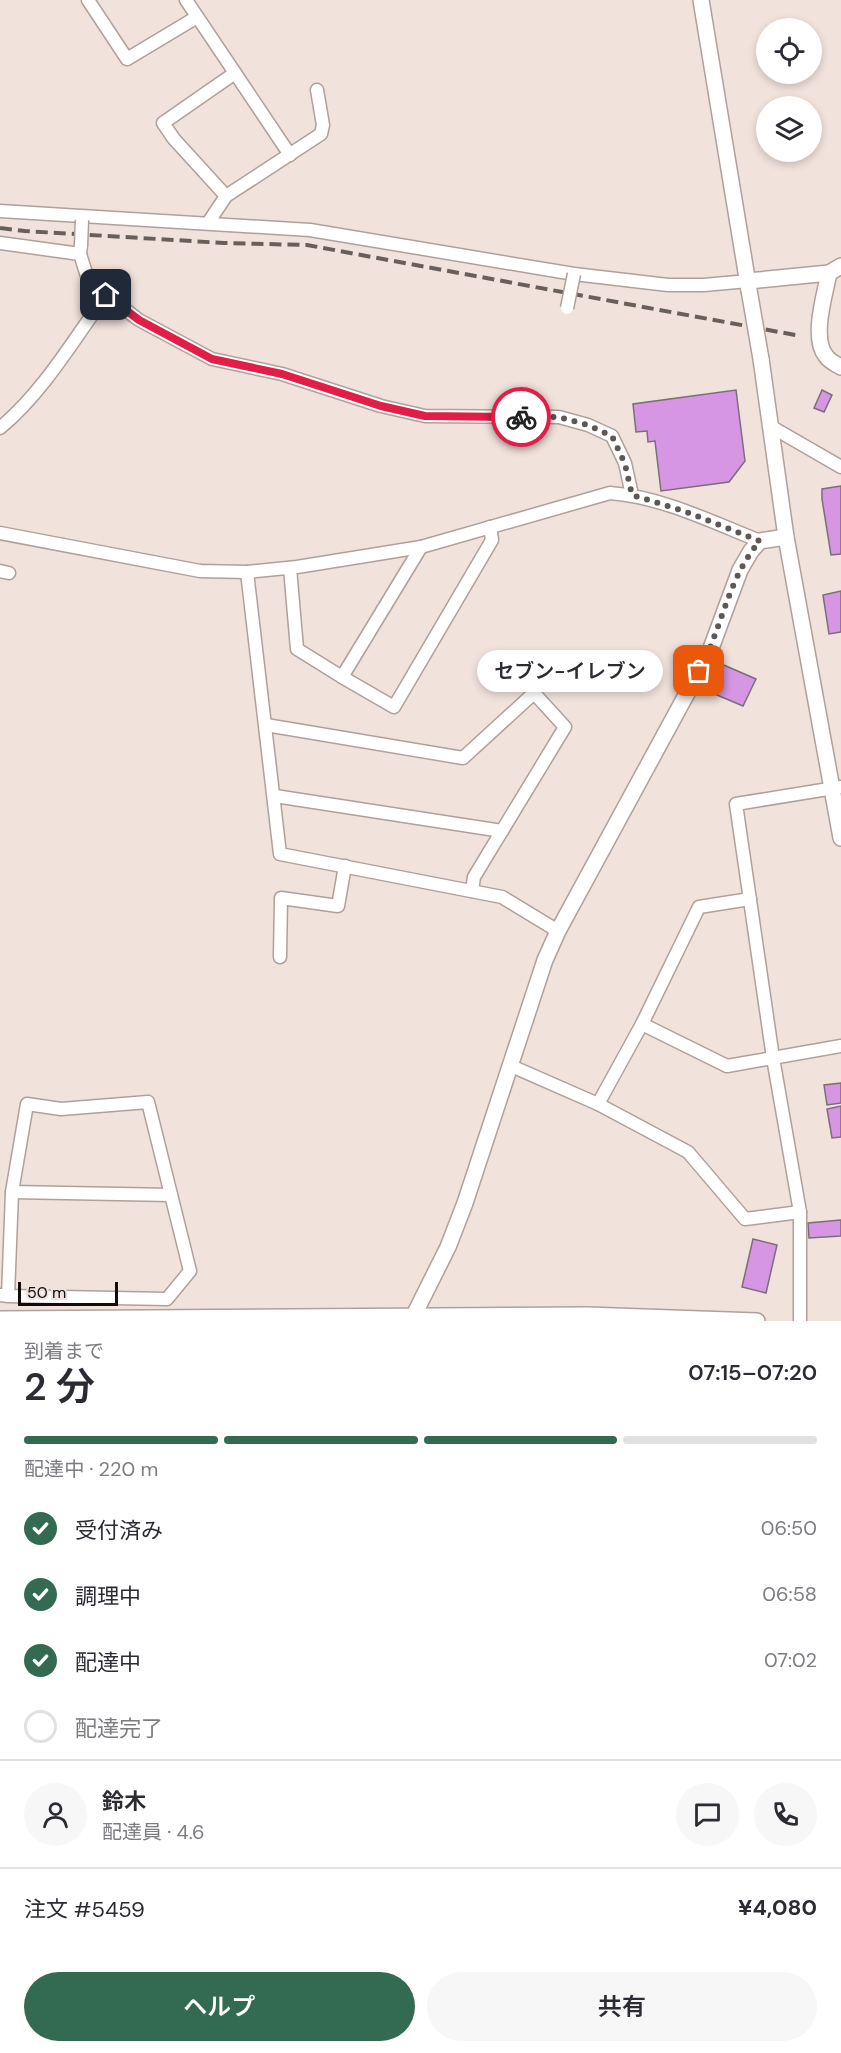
<!DOCTYPE html>
<html lang="ja">
<meta charset="utf-8">
<style>
:root{--surface:#fff;--page:#f7f7f7;--text:#2b2b33;--muted:#7c7c81;--line:#e1e1e2;--accent:#336b52}
body{margin:0;font-family:"DM Sans","Noto Sans JP",sans-serif;background:var(--page);color:var(--text);height:100vh;display:flex;flex-direction:column;font-size:22px;white-space:nowrap}
*{box-sizing:border-box;margin:0}
p{font-size:20px;color:var(--muted)}
.icon{flex:none;width:33px;height:33px;fill:none;stroke:currentColor;stroke-width:2;stroke-linecap:round;stroke-linejoin:round}
.map{position:relative;height:1321px;overflow:hidden}
.side{display:flex;flex-direction:column;background:var(--surface);flex:1}
.side>*{flex:none}
.fabs{position:absolute;left:756px;top:18px;display:grid;gap:12px}
.fabs a{display:grid;place-items:center;width:66px;height:66px;border-radius:50%;background:var(--surface);box-shadow:0 3px 9px #0003;font-size:30px}
.scale{position:absolute;left:18px;bottom:15px;width:100px;box-sizing:border-box;padding-left:6px;border:3px solid #110c0a;border-top:0;font-size:16px;line-height:21px;white-space:nowrap;color:#110c0a;-webkit-text-stroke:4px #f2e2dc;paint-order:stroke}
.pin{position:absolute;display:grid;place-items:center;width:51px;height:51px;color:#fff;margin:-26px;border-radius:12px;box-shadow:0 3px 9px #0006}
.courier{position:absolute;display:grid;place-items:center;width:60px;height:60px;margin:-30px;border:4px solid #e11d48;border-radius:50%;background:#fff;color:#222;box-shadow:0 2px 8px #0007}
.bubble{position:absolute;height:42px;border-radius:21px;background:var(--surface);box-shadow:0 3px 9px #0003;font-size:20px;font-weight:600;line-height:42px;text-align:center}
.summary em{font-style:normal;font-weight:600}
.summary div{display:flex;flex-direction:column-reverse}
.summary{display:flex;align-items:center;justify-content:space-between;height:102px;padding:0 24px}
h1{font-size:39px;font-weight:600;line-height:45px}
.bar{display:grid;grid-template-columns:repeat(4,1fr);gap:9px 6px;align-content:center;height:72px;padding:0 24px}
.bar i{height:8px;border-radius:4px;background:var(--line)}
.bar .current{background:var(--accent)}
.bar p{grid-column:span 4}
.line{display:flex;align-items:center;gap:15px;padding:0 24px;border-top:2px solid var(--line)}
.line div{flex:1}
.round{display:grid;place-items:center;flex:none;width:63px;height:63px;border-radius:32px;background:var(--page)}
ol{padding:0 24px;list-style:none}
li{display:flex;align-items:center;gap:18px;height:66px}
li p{margin-inline-start:auto}
li .icon{padding:6px;border-radius:50%;background:var(--accent);color:#fff;stroke-width:4}
li:last-child{color:var(--muted)}
li i{width:33px;height:33px;border:3px solid var(--line);border-radius:50%}
.primary-button{display:flex;gap:12px;margin-top:auto;padding:12px 24px}
.primary-button a{flex:1;height:69px;border-radius:36px;background:var(--accent);color:#fff;font-size:24px;font-weight:600;line-height:69px;text-align:center}
.primary-button a+a{background:var(--page);color:var(--text)}
.map>svg:first-child{display:block}
.building{fill:#d696e3;stroke:#786f7a;stroke-width:1.5}
.lines{fill:none;stroke-linecap:round;stroke-linejoin:round}
.minor-casing{stroke:#afa09b;stroke-width:15}
.tertiary-casing{stroke:#afa09b;stroke-width:18}
.minor{stroke:#fff;stroke-width:12}
.tertiary{stroke:#fff;stroke-width:15}
.rail{stroke:#685f5b;stroke-width:4;stroke-dasharray:12 6;stroke-linecap:butt}
.minor-bridge-casing{stroke:#afa09b;stroke-width:15;stroke-linecap:butt}
.tertiary-bridge-casing{stroke:#afa09b;stroke-width:18;stroke-linecap:butt}
.minor-bridge{stroke:#fff;stroke-width:12}
.tertiary-bridge{stroke:#fff;stroke-width:15}
.done{stroke:#605754;stroke-width:6;stroke-dasharray:0 10.8}
.route{stroke:#e11d48;stroke-width:8}
</style>
<div class="map">
<svg width="841" height="1321" viewBox="0 0 841 1321">
<rect width="100%" height="100%" fill="#f2e2dc"/>
<!-- building -->
<g class="building">
<polygon points="736,390 745,461 729,482 661,491 655,441 648,442 647,431 636,432 633,404"/>
<polygon points="822,390 832,395 824,412 814,408"/>
<polygon points="841,486 841,554 831,555 822,499 822,489"/>
<polygon points="841,591 841,632 829,634 823,595"/>
<polygon points="719,663 756,679 743,706 710,692 714,683 708,681 714,666"/>
<polygon points="841,1083 841,1103 827,1105 824,1085"/>
<polygon points="841,1106 841,1137 832,1138 827,1109"/>
<polygon points="841,1220 841,1236 809,1238 808,1223"/>
<polygon points="753,1239 777,1245 766,1293 742,1287"/>
</g>
<g class="lines">
<!-- minor casing -->
<g class="minor-casing">
<g id="minor">
<polyline points="88,0 127,59 197,17"/>
<polyline points="186,0 290,155"/>
<polyline points="226,196 174,139 163,123 235,73"/>
<polyline points="0,211 310,230 574,274 668,285 704,285 748,281"/>
<polyline points="208,223 226,196 321,134 323,125 317,90"/>
<polyline points="0,243 80,254"/>
<polyline points="81,245 80,254 87,276 106,295 139,320 212,359 282,374 381,406 425,416 559,417 588,425 612,436 625,463 632,495"/>
<polyline points="770,426 841,467"/>
<path d="M0,428C43,392 73,341 106,295"/>
<path d="M0,533L200,571L247,572L297,567L421,547L610,493C662,497 712,522 760,541"/>
<polyline points="421,547 342,677 394,707 492,540 490,527"/>
<polyline points="290,568 297,649 342,677"/>
<polyline points="0,571 9,573"/>
<polyline points="247,572 280,854 502,897 558,931"/>
<polyline points="266,725 463,758 534,693 565,727 474,877 472,891"/>
<polyline points="275,796 502,831"/>
<polyline points="280,957 281,898 338,906 345,866"/>
<polyline points="642,1024 727,1066 841,1046"/>
<polyline points="509,1065 598,1104 688,1152 745,1219 800,1212"/>
<polyline points="598,1104 642,1024 699,907 750,899"/>
<polyline points="12,1192 171,1195"/>
<polyline points="0,1295 8,1296 167,1299 190,1271 148,1102 61,1109 27,1104 12,1192 8,1296"/>
<polyline points="800,1321 800,1212 773,1058 736,804 841,787"/>
</g>
</g>
<!-- tertiary casing -->
<g class="tertiary-casing">
<g id="tertiary">
<polyline points="701,0 749,290"/>
<path d="M829,273C825,294 811,338 826,356C829,361 836,364 841,367"/>
<polyline points="748,281 829,273 841,266"/>
<polyline points="761,359 786,537 841,838"/>
<polyline points="0,1319 587,1315 757,1321"/>
<polyline points="411,1321 448,1247 465,1203 545,960 558,931 710,651 740,570 751,551 760,541 786,537"/>
</g>
</g>
<!-- minor -->
<use href="#minor" class="minor"/>
<!-- tertiary -->
<use href="#tertiary" class="tertiary"/>
<!-- rail -->
<polyline class="rail" points="0,228 25,231 224,243 307,245 801,336"/>
<!-- minor-bridge casing -->
<g class="minor-bridge-casing">
<g id="minor-bridge">
<polyline points="81,245 82,220"/>
<polyline points="567,308 574,274"/>
</g>
</g>
<!-- tertiary-bridge casing -->
<g class="tertiary-bridge-casing">
<polyline id="tertiary-bridge" points="749,290 761,359"/>
</g>
<!-- minor-bridge -->
<use href="#minor-bridge" class="minor-bridge"/>
<!-- tertiary-bridge -->
<use href="#tertiary-bridge" class="tertiary-bridge"/>
</g>
<g class="lines">
<!-- done -->
<path class="done" d="M521,417H559L588,425L612,436L625,464L632,495L684,511L760,541C728,577 722,629 699,671"/>
<!-- route -->
<polyline class="route" points="106,295 139,320 212,359 282,374 381,406 425,416 521,417"/>
</g>
</svg>
<div class="fabs">
<a><svg class="icon" aria-label="locate" viewBox="0 0 24 24"><circle cx="12" cy="12" r="6"/><path d="M12 2v4M12 18v4M2 12h4M18 12h4"/></svg></a>
<a><svg class="icon" aria-label="layers" viewBox="0 0 24 24"><path d="M12 4l9 5-9 5-9-5zM3 14l9 5 9-5"/></svg></a>
</div>
<div class="scale">50 m</div>
<div class="pin" style="left:699px;top:671px;background:#ea580c"><svg class="icon" aria-label="bag" viewBox="0 0 24 24"><path d="M5 8h14l-1 12H6zM9 8a3 3 0 0 1 6 0"/></svg></div>
<div class="pin" style="left:106px;top:295px;background:#1f2937"><svg class="icon" aria-label="home" viewBox="0 0 24 24"><path d="M3 11l9-7 9 7M6 9v11h12V9"/></svg></div>
<div class="courier" style="left:521px;top:417px"><svg class="icon" aria-label="bike" viewBox="0 0 24 24"><circle cx="6" cy="16" r="4"/><circle cx="18" cy="16" r="4"/><path d="M6 16l4-8h5l3 8M10 8l3 8H6M13 5h3"/></svg></div>
<div class="bubble" style="left:477px;top:650px;width:186px">セブン-イレブン</div>
</div>
<section class="side">
<div class="summary"><div><h1>2 分</h1><p>到着まで</p></div><em>07:15–07:20</em></div>
<div class="bar"><i class="current"></i><i class="current"></i><i class="current"></i><i></i><p>配達中 · 220 m</p></div>
<ol>
<li><svg class="icon" aria-label="check" viewBox="0 0 24 24"><path d="M5 12l5 5 9-10"/></svg>受付済み<p>06:50</p></li>
<li><svg class="icon" aria-label="check" viewBox="0 0 24 24"><path d="M5 12l5 5 9-10"/></svg>調理中<p>06:58</p></li>
<li><svg class="icon" aria-label="check" viewBox="0 0 24 24"><path d="M5 12l5 5 9-10"/></svg>配達中<p>07:02</p></li>
<li><i></i>配達完了</li>
</ol>
<div class="line" style="height:108px"><a class="round"><svg class="icon" aria-label="person" viewBox="0 0 24 24"><circle cx="12" cy="8" r="4"/><path d="M4 21q1-7 8-7t8 7"/></svg></a><div><b>鈴木</b><p>配達員 · 4.6</p></div><a class="round"><svg class="icon" aria-label="chat" viewBox="0 0 24 24"><path d="M4 5h16v11H9l-5 4z"/></svg></a><a class="round"><svg class="icon" aria-label="phone" viewBox="0 0 24 24"><path d="M5 4h4l2 5-3 2q2 4 5 5l2-3 5 2v4C11 20 4 13 5 4z"/></svg></a></div>
<div class="line" style="height:78px"><div>注文 #5459</div><b>¥4,080</b></div>
<div class="primary-button"><a>ヘルプ</a><a>共有</a></div>
</section>
